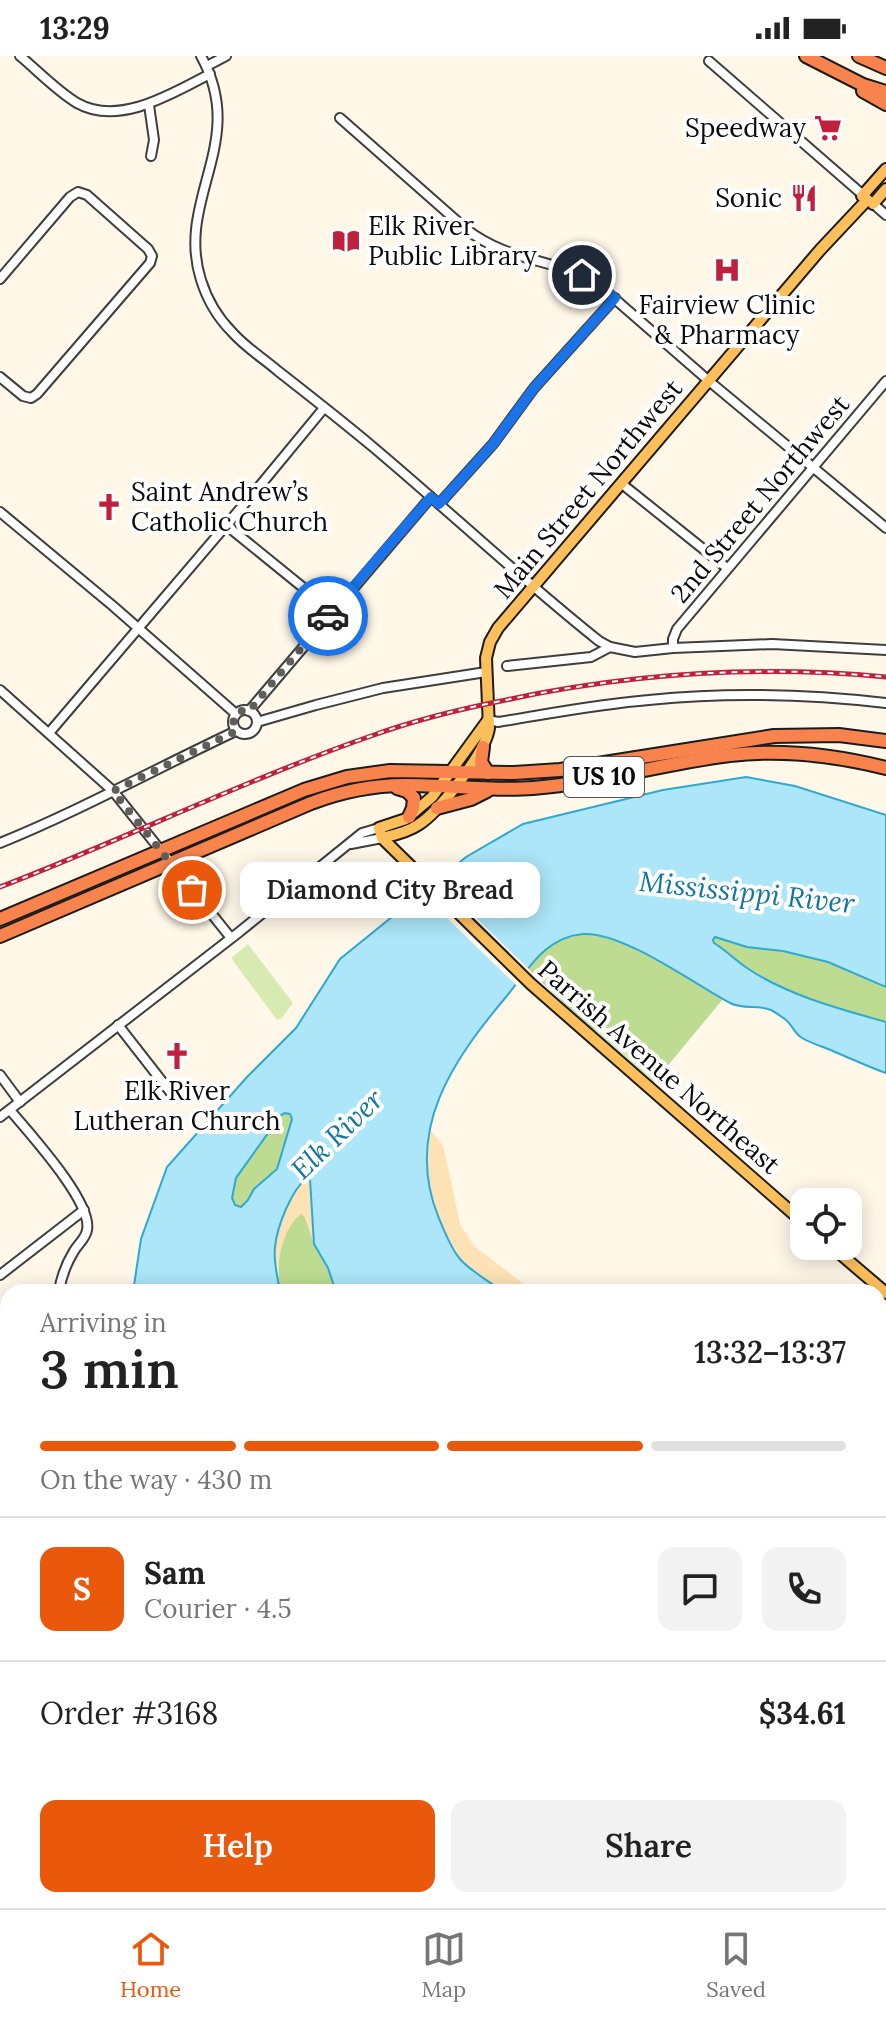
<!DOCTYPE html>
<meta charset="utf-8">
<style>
:root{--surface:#fff;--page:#f2f2f2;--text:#222;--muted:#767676;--line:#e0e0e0;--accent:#ea580c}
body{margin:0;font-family:Lora,serif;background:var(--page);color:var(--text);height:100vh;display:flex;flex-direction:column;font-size:30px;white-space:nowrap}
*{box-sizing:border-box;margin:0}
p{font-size:26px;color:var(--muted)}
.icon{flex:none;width:44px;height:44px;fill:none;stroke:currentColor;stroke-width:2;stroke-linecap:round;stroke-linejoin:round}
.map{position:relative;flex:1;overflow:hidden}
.drawer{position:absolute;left:0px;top:1228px;width:886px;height:624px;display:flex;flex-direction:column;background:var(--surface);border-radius:24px 24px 0 0;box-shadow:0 4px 20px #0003}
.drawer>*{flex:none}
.tools{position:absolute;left:790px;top:1132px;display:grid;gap:16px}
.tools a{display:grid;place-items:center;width:72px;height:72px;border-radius:16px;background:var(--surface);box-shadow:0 4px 20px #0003;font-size:40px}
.pin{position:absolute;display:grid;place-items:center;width:68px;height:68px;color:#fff;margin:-34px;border:4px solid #fff;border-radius:50%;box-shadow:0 2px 8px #0007}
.courier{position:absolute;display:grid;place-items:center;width:80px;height:80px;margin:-40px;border:6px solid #1a73e8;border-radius:50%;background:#fff;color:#222;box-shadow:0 2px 10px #0007}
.bubble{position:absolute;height:56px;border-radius:16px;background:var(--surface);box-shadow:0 4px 20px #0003;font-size:26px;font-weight:600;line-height:56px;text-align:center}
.headline em{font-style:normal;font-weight:600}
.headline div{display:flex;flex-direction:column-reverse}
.headline{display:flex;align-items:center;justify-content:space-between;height:136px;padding:0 40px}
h1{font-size:52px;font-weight:600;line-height:60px}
.bar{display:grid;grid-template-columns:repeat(4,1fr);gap:12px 8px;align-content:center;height:96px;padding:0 40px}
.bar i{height:10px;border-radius:6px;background:var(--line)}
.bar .on{background:var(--accent)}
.bar p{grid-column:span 4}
.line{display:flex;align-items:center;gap:20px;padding:0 40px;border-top:2px solid var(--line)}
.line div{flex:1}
.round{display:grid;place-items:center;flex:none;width:84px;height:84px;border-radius:16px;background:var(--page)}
.primary-button{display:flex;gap:16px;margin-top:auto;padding:16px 40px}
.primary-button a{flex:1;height:92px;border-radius:16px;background:var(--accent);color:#fff;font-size:32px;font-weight:600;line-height:92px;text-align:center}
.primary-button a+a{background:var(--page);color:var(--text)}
.status{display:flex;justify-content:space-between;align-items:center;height:56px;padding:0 40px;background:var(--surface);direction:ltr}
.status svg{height:22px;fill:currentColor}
.tabs{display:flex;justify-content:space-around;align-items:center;height:112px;border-top:2px solid var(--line);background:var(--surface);font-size:22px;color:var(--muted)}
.tabs a{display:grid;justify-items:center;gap:4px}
.tabs .on{color:var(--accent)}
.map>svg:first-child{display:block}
.green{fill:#d7eab2}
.forest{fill:#bddb91}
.sand{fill:#fce2b4}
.water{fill:#ace6f8;stroke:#31a8d1;stroke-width:2;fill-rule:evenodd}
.pier{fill:#fff8e9}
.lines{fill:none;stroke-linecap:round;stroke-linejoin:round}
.minor-casing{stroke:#3e3e3e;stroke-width:12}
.major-casing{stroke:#1c1c1c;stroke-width:14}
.highway-casing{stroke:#1c1c1c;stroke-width:16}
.minor{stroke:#fff;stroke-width:8}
.major{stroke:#fdbf5b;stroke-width:10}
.highway{stroke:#f9834d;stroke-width:12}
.rail-casing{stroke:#bf203e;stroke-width:5}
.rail{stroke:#fff;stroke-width:2;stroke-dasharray:6;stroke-linecap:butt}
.done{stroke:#605e59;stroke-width:8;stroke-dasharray:0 14.4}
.route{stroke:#1a73e8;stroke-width:10}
.labels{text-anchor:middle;stroke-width:8;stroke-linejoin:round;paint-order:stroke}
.shield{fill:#fff;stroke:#545454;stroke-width:2}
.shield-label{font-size:24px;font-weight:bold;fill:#0b0b0b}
.poi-label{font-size:26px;fill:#0b0b0b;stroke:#fff;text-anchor:end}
.street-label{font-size:26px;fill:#0b0b0b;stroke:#fff}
.water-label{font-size:28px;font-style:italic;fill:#1276a0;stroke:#fff}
</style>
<div class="status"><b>13:29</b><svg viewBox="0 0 49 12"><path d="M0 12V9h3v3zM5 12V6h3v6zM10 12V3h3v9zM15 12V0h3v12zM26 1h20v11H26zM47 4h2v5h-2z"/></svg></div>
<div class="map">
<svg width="886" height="1852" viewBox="0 0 886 1852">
<rect width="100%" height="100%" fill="#fff8e9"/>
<!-- green -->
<g class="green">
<polygon points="248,888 293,947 282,962 277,964 231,902"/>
<polygon points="592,974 608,977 642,1011 660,1019 653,1028"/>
<polygon points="0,1658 8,1665 8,1844 168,1844 172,1852 0,1852"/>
</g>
<!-- forest -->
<g class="forest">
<path d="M584,877L616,883L675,914L723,943L660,1019L642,1011L608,977L592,974L528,913C546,889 555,886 584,877Z"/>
<path d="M715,881L747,891L783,895L828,906L886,931V966C840,953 790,940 750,914C737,906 727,895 714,887L713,884Z"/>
<polygon points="285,1057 290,1058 292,1063 277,1113 254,1133 248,1144 240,1151 235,1149 232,1142 236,1122 281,1059"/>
<path d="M301,1157L305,1161L314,1188L328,1212L336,1236H280C276,1209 279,1176 301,1157Z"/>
<polygon points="878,1459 886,1466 886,1852 761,1852 765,1844 878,1844"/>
<polygon points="0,1686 8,1693 8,1768 0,1762"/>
<polygon points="73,1844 148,1844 150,1852 79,1852"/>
<polygon points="357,1844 575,1844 579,1852 355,1852"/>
</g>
<!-- sand -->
<g class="sand">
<polygon points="429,1073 440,1085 444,1093 460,1168 474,1190 534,1236 503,1236 461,1204 445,1175 433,1146 428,1112"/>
<path d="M307,1122H310L314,1188L305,1161L301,1158C284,1172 281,1193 277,1214C276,1207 274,1200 275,1194C275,1175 292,1134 307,1122Z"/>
</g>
<!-- water -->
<g class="water">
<path d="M746,721L795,730L886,759V931L828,906L783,895L747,891L715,881L713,884L714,887C727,895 737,906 750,914C790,940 840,953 886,966V1017C869,1011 852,1003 835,996C825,991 812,988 802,982C795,978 792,969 786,964C782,961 775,956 771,954C757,948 744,954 730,947C694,928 622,875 583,878C545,881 528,914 506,941C453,1004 404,1074 438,1160C444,1174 450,1191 460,1203C470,1215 491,1226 503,1236H336L328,1212L314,1188L310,1123L307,1122C291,1134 277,1171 275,1191C273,1205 278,1222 280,1236H174L171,1228L170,1236H133L141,1183L167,1111L247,1021L296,972L340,903L466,801L523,768L663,734ZM285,1057L290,1058L292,1063L277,1113L254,1133L248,1144L241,1151L235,1149L232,1142L236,1122L281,1059Z"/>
<polygon points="878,1376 886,1382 886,1466 878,1459"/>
<polygon points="0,1634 8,1639 8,1693 0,1686"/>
<polygon points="148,1844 188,1844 192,1852 150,1852"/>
<polygon points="326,1844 357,1844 355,1852 326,1852"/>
<polygon points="575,1844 765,1844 761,1852 579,1852"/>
</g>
<!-- pier -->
<polygon class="pier" points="434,821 531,915 518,931 418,834"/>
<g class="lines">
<!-- minor casing -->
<g class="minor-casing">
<g id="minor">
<path d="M20,0C38,15 57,35 77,47C119,71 173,37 210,18"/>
<path d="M201,0C249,86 175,143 201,224C207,243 218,262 232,276C245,291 263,302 278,315C310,340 342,365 373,391C449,455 521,523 599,585L610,591"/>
<polyline points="709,5 886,159"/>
<polyline points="207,10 226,0"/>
<polyline points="149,49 154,84 151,100"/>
<path d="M340,62L466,173C507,205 548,202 593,224L709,325L886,472"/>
<polyline points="0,223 70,141 78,136 87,139 148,193 152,200 150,207 37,338 31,342 23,340 0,321"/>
<polyline points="622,428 727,512"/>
<polyline points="439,448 493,388 534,332 615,242"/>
<polyline points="0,456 113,550 236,658"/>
<polyline points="226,469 332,555"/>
<polyline points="673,592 673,583 677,573 886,325"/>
<polyline points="507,610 591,601 610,591 635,596 673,592 772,588 886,594"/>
<polyline points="0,634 113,735 231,882"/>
<circle cx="245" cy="666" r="12"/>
<polyline points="249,655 431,441"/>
<path d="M488,664L498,666C548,658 598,648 649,644C727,636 808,638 886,647"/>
<polyline points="257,666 316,649 383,632 486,616"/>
<polyline points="49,677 263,426 324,352"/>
<path d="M0,787C81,754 157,712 236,675"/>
<polyline points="351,788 382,782"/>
<polyline points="118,969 175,1042"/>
<polyline points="0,1019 20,1046"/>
<path d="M10,1054C28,1076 93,1146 87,1174C86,1182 78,1188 74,1195C66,1208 61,1221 59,1236"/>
<polyline points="0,1061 238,877 362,777 379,772"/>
<polyline points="0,1219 84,1154"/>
<polyline points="0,1335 8,1341"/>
</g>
</g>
<!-- major casing -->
<g class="major-casing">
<g id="major">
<polyline points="862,140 886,113"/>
<polyline points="873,148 886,133"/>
<polyline points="488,664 432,741 406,763 379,772 382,782 531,928 804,1167"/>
<path d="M382,782C394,779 408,776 418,769C439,756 486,696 489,672L486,602L490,586L498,572L820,194L867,144"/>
<polyline points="831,1190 886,1237"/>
</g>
</g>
<!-- highway casing -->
<g class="highway-casing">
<g id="highway">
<polyline points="806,0 863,29 886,36"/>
<polyline points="859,0 886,12"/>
<polyline points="863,35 886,48"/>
<polyline points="483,691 481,706 488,717"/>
<polyline points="397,732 407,735 414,742 413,752 409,761"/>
<polyline points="437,752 471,743 487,735"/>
<polyline points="0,863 304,734 347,721 390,715 514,717 560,714 774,680 839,679 886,685"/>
<path d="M0,880L311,747C340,736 374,729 405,729C448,729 490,735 533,732C599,727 664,707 730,699C783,693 834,699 886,712"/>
</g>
</g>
<!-- minor -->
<use href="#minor" class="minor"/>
<!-- major -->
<use href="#major" class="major"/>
<!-- highway -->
<use href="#highway" class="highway"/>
<!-- rail casing -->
<g class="rail-casing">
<path id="rail" d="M0,831C125,783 245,724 371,680C415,664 460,653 506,644C632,617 758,609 886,621"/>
</g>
<!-- rail -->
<use href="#rail" class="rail"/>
</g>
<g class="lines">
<!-- done -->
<polyline class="done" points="192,834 113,735 236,675 233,667 236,658 244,654 249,655 328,560"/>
<!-- route -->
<polyline class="route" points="328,560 431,441 439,448 493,388 534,332 615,242 593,224 582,219"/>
</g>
<!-- icons -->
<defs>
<g id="supermarket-bare" transform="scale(2.16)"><path d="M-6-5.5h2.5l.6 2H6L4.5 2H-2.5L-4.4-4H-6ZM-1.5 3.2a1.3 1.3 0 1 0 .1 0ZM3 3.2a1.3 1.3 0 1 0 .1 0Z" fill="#bf203e" stroke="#fff" stroke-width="2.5" paint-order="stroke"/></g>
<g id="restaurant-bare" transform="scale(2.16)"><path d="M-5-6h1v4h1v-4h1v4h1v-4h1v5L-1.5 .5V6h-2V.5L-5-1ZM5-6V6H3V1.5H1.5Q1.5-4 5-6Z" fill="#bf203e" stroke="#fff" stroke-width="2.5" paint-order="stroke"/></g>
<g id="library-bare" transform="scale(2.16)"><path d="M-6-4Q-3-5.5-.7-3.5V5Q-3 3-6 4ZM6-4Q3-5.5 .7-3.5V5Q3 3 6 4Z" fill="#bf203e" stroke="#fff" stroke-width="2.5" paint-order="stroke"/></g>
<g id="hospital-bare" transform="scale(2.16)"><path d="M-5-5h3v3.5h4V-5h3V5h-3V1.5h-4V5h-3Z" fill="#bf203e" stroke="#fff" stroke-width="2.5" paint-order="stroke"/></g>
<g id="church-bare" transform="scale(2.16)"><path d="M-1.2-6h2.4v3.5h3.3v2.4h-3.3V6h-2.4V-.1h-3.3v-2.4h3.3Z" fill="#bf203e" stroke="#fff" stroke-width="2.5" paint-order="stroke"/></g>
</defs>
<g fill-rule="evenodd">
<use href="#supermarket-bare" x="828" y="72"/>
<use href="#restaurant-bare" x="804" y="142"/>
<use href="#library-bare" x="346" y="185"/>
<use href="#hospital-bare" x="727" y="214"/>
<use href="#church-bare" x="109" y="451"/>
<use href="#church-bare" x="177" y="1000"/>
</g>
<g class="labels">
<!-- shield labels -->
<rect class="shield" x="564" y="701" width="80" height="40" rx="6"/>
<g class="shield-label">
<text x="604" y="729">US 10</text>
</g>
<!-- poi labels -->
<g class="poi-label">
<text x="806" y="81">Speedway</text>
<text x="782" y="151">Sonic</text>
<text x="368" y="179" text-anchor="start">Elk River<tspan x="368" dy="30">Public Library</tspan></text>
<text x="727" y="258" text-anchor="middle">Fairview Clinic<tspan x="727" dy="30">&amp; Pharmacy</tspan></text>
<text x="131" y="445" text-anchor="start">Saint Andrew’s<tspan x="131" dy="30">Catholic Church</tspan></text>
<text x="177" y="1044" text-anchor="middle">Elk River<tspan x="177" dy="30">Lutheran Church</tspan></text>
</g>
<!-- street labels -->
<g class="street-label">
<text transform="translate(588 433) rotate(-50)" y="9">Main Street Northwest</text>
<text transform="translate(760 443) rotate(-50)" y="9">2nd Street Northwest</text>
<text transform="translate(659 1011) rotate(41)" y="9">Parrish Avenue Northeast</text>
</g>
<!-- water labels -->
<g class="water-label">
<text transform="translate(747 836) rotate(6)" y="10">Mississippi River</text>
<text transform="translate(337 1078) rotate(-44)" y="10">Elk River</text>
</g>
</g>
</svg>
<div class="tools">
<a><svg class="icon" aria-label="locate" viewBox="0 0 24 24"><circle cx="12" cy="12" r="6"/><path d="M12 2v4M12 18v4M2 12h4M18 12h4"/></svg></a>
</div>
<div class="pin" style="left:192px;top:834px;background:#ea580c"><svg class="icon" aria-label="bag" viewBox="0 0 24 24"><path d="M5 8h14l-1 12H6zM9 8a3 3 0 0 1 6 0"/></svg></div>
<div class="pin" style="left:582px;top:219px;background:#1f2937"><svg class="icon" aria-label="home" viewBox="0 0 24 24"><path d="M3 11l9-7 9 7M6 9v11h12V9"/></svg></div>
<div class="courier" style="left:328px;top:560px"><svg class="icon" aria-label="car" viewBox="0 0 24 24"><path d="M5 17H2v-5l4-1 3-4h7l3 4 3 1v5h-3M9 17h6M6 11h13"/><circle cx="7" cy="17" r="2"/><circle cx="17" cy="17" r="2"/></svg></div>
<div class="bubble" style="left:240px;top:806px;width:300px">Diamond City Bread</div>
<section class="drawer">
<div class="headline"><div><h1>3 min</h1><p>Arriving in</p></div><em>13:32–13:37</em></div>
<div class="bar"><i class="on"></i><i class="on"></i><i class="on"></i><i></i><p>On the way · 430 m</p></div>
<div class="line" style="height:144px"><b class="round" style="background:var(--accent);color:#fff">S</b><div><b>Sam</b><p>Courier · 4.5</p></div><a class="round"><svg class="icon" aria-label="chat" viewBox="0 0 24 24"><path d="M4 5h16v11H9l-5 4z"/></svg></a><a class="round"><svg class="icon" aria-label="phone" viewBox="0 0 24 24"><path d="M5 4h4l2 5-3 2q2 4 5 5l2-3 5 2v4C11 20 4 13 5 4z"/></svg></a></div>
<div class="line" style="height:104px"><div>Order #3168</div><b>$34.61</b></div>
<div class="primary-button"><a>Help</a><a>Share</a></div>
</section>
</div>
<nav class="tabs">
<a class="on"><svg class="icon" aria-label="home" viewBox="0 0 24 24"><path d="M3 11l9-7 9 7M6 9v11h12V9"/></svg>Home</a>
<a><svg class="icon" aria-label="map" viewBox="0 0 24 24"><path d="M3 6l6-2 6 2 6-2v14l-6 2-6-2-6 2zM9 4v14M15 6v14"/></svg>Map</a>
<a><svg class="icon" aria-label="saved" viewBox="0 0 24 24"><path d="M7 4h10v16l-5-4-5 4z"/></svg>Saved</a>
</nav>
